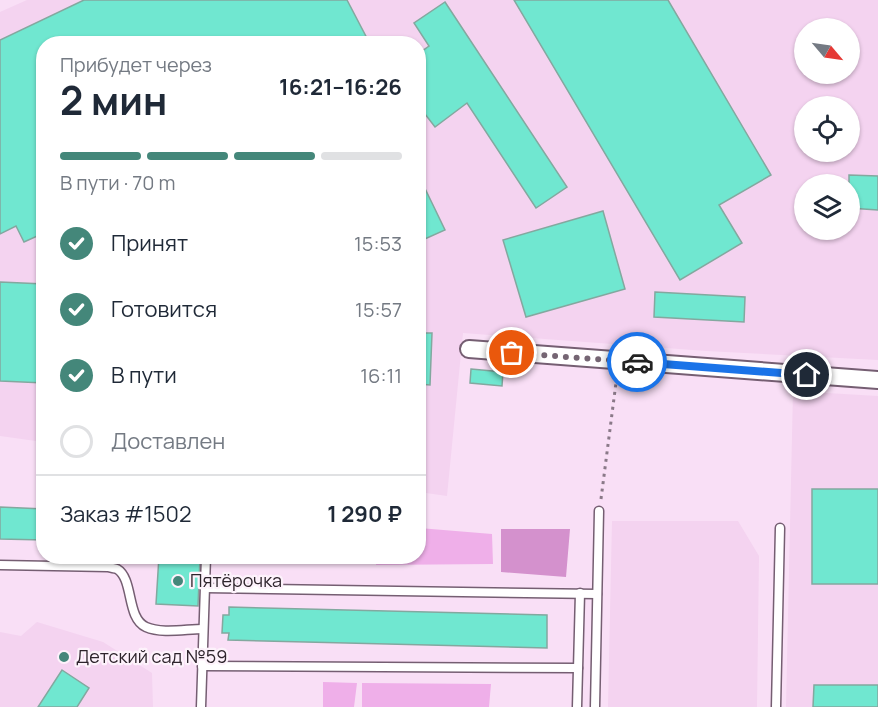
<!DOCTYPE html>
<html lang="ru">
<meta charset="utf-8">
<style>
:root{--surface:#fff;--page:#f6f6f7;--text:#1f2937;--muted:#747a83;--line:#e0e1e3;--accent:#44877a}
body{margin:0;font-family:Manrope,sans-serif;background:var(--page);color:var(--text);height:100vh;display:flex;flex-direction:column;font-size:22px;white-space:nowrap}
*{box-sizing:border-box;margin:0}
p{font-size:20px;color:var(--muted)}
.icon{flex:none;width:33px;height:33px;fill:none;stroke:currentColor;stroke-width:2;stroke-linecap:round;stroke-linejoin:round}
.map{position:relative;flex:1;overflow:hidden}
.drawer{position:absolute;left:36px;top:36px;width:390px;height:528px;display:flex;flex-direction:column;background:var(--surface);border-radius:24px;box-shadow:0 2px 4px #0004}
.drawer>*{flex:none}
.needle{width:39px;rotate:119deg}
.controls{position:absolute;left:794px;top:18px;display:grid;gap:12px}
.controls a{display:grid;place-items:center;width:66px;height:66px;border-radius:50%;background:var(--surface);box-shadow:0 2px 4px #0004;font-size:30px}
.pin{position:absolute;display:grid;place-items:center;width:51px;height:51px;color:#fff;margin:-26px;border:3px solid #fff;border-radius:50%;box-shadow:0 2px 6px #0007}
.courier{position:absolute;display:grid;place-items:center;width:60px;height:60px;margin:-30px;border:4px solid #1a73e8;border-radius:50%;background:#fff;color:#222;box-shadow:0 2px 8px #0007}
.head em{font-style:normal;font-weight:700}
.head div{display:flex;flex-direction:column-reverse}
.head{display:flex;align-items:center;justify-content:space-between;height:102px;padding:0 24px}
h1{font-size:39px;font-weight:700;line-height:45px}
.bar{display:grid;grid-template-columns:repeat(4,1fr);gap:9px 6px;align-content:center;height:72px;padding:0 24px}
.bar i{height:8px;border-radius:4px;background:var(--line)}
.bar .selected{background:var(--accent)}
.bar p{grid-column:span 4}
.line{display:flex;align-items:center;gap:15px;padding:0 24px;border-top:2px solid var(--line)}
.line div{flex:1}
ol{padding:0 24px;list-style:none}
li{display:flex;align-items:center;gap:18px;height:66px}
li p{margin-inline-start:auto}
li .icon{padding:6px;border-radius:50%;background:var(--accent);color:#fff;stroke-width:4}
li:last-child{color:var(--muted)}
li i{width:33px;height:33px;border:3px solid var(--line);border-radius:50%}
.map>svg:first-child{display:block}
.built{fill:#f4d3f0;fill-rule:evenodd}
.green{fill:#efafe9}
.forest{fill:#d491cd}
.building{fill:#70e7d0;stroke:#83a89f;stroke-width:1.5}
.lines{fill:none;stroke-linecap:round;stroke-linejoin:round}
.service-casing{stroke:#755e72;stroke-width:11}
.minor-casing{stroke:#755e72;stroke-width:20}
.path{stroke:#8a7988;stroke-width:3;stroke-dasharray:3 4.5;stroke-linecap:butt}
.service{stroke:#fff;stroke-width:8}
.minor{stroke:#fff;stroke-width:16}
.done{stroke:#756573;stroke-width:6;stroke-dasharray:0 10.8}
.route{stroke:#1a73e8;stroke-width:8}
.poi-dot{fill:#44877a;stroke:#fdf2fb;stroke-width:2}
.labels{text-anchor:middle;stroke-width:4.5;stroke-linejoin:round;paint-order:stroke}
.poi-label{font-size:18px;fill:#2e242c;stroke:#fdf2fb;text-anchor:start}
</style>
<div class="map">
<svg width="878" height="707" viewBox="0 0 878 707">
<rect width="100%" height="100%" fill="#f9dff6"/>
<!-- built -->
<g class="built">
<path d="M27,0H878V360L706,351L463,333L447,496L419,492L418,44H44L43,442L0,436V12ZM804,28H849V74H804ZM804,106H849V152H804ZM804,184H849V230H804Z"/>
<polygon points="793,391 878,396 878,707 786,707"/>
<polygon points="612,521 738,521 759,556 757,707 608,707"/>
<polygon points="37,622 103,642 152,673 153,707 0,707 0,632 21,636"/>
</g>
<!-- green -->
<g class="green">
<polygon points="419,528 492,534 493,564 376,565 377,557 418,556"/>
<polygon points="323,682 357,683 354,707 323,707"/>
<polygon points="362,683 491,684 489,707 362,707"/>
</g>
<!-- forest -->
<g class="forest">
<polygon points="501,529 570,529 566,577 501,572"/>
<polygon points="312,556 370,556 370,563 312,559"/>
</g>
<!-- building -->
<g class="building">
<polygon points="84,0 347,0 370,44 44,44 44,233 24,242 16,226 0,234 0,40"/>
<polygon points="514,0 668,0 771,175 719,205 742,243 680,280"/>
<polygon points="445,2 567,187 536,208 467,103 435,127 418,105 418,54 429,46 414,23"/>
<polygon points="418,174 445,230 418,242"/>
<polygon points="849,175 878,176 878,210 849,208"/>
<polygon points="603,211 625,289 526,317 503,240"/>
<polygon points="0,282 44,284 44,383 0,381"/>
<polygon points="655,292 745,297 744,322 654,317"/>
<polygon points="418,333 432,333 430,385 418,384"/>
<polygon points="471,369 503,372 502,386 470,383"/>
<rect x="812" y="489" width="66" height="95"/>
<polygon points="0,507 44,509 44,540 0,539"/>
<polygon points="159,556 200,558 198,606 156,604"/>
<polygon points="229,607 547,615 547,648 228,640 229,633 222,633 223,615 229,615"/>
<polygon points="62,670 89,688 77,707 38,707"/>
<polygon points="814,685 878,685 878,707 813,707"/>
</g>
<g class="lines">
<!-- service casing -->
<g class="service-casing">
<g id="service">
<path d="M0,565L108,567C111,568 115,568 117,569C134,579 126,618 146,627C162,634 186,629 203,629"/>
<polyline points="205,588 597,594"/>
<polyline points="202,666 578,668"/>
<polyline points="201,707 206,556"/>
<polyline points="577,707 580,593"/>
<polyline points="595,707 599,511"/>
<polyline points="776,707 780,528"/>
</g>
</g>
<!-- minor casing -->
<g class="minor-casing">
<polyline id="minor" points="469,349 878,380"/>
</g>
<!-- path -->
<g class="path">
<polyline points="616,382 624,378"/>
<polyline points="601,499 617,375"/>
</g>
<!-- service -->
<use href="#service" class="service"/>
<!-- minor -->
<use href="#minor" class="minor"/>
</g>
<g class="lines">
<!-- done -->
<polyline class="done" points="512,353 637,362"/>
<!-- route -->
<polyline class="route" points="637,362 807,375"/>
</g>
<!-- markers -->
<g class="poi-dot">
<circle cx="178" cy="581" r="6"/>
<circle cx="64" cy="657" r="6"/>
</g>
<g class="labels">
<!-- poi labels -->
<g class="poi-label">
<text x="190" y="587">Пятёрочка</text>
<text x="76" y="663">Детский сад №59</text>
</g>
</g>
</svg>
<div class="controls">
<a><svg class="needle" viewBox="-14 -14 28 28"><path d="M0-13l5 13h-10z" fill="#e53935"/><path d="M0 13l5-13h-10z" fill="#747a83"/></svg></a>
<a><svg class="icon" aria-label="locate" viewBox="0 0 24 24"><circle cx="12" cy="12" r="6"/><path d="M12 2v4M12 18v4M2 12h4M18 12h4"/></svg></a>
<a><svg class="icon" aria-label="layers" viewBox="0 0 24 24"><path d="M12 4l9 5-9 5-9-5zM3 14l9 5 9-5"/></svg></a>
</div>
<div class="pin" style="left:512px;top:353px;background:#ea580c"><svg class="icon" aria-label="bag" viewBox="0 0 24 24"><path d="M5 8h14l-1 12H6zM9 8a3 3 0 0 1 6 0"/></svg></div>
<div class="pin" style="left:807px;top:375px;background:#1f2937"><svg class="icon" aria-label="home" viewBox="0 0 24 24"><path d="M3 11l9-7 9 7M6 9v11h12V9"/></svg></div>
<div class="courier" style="left:637px;top:362px"><svg class="icon" aria-label="car" viewBox="0 0 24 24"><path d="M5 17H2v-5l4-1 3-4h7l3 4 3 1v5h-3M9 17h6M6 11h13"/><circle cx="7" cy="17" r="2"/><circle cx="17" cy="17" r="2"/></svg></div>
<section class="drawer">
<div class="head"><div><h1>2 мин</h1><p>Прибудет через</p></div><em>16:21–16:26</em></div>
<div class="bar"><i class="selected"></i><i class="selected"></i><i class="selected"></i><i></i><p>В пути · 70 m</p></div>
<ol>
<li><svg class="icon" aria-label="check" viewBox="0 0 24 24"><path d="M5 12l5 5 9-10"/></svg>Принят<p>15:53</p></li>
<li><svg class="icon" aria-label="check" viewBox="0 0 24 24"><path d="M5 12l5 5 9-10"/></svg>Готовится<p>15:57</p></li>
<li><svg class="icon" aria-label="check" viewBox="0 0 24 24"><path d="M5 12l5 5 9-10"/></svg>В пути<p>16:11</p></li>
<li><i></i>Доставлен</li>
</ol>
<div class="line" style="height:78px"><div>Заказ #1502</div><b>1 290 ₽</b></div>
</section>
</div>
